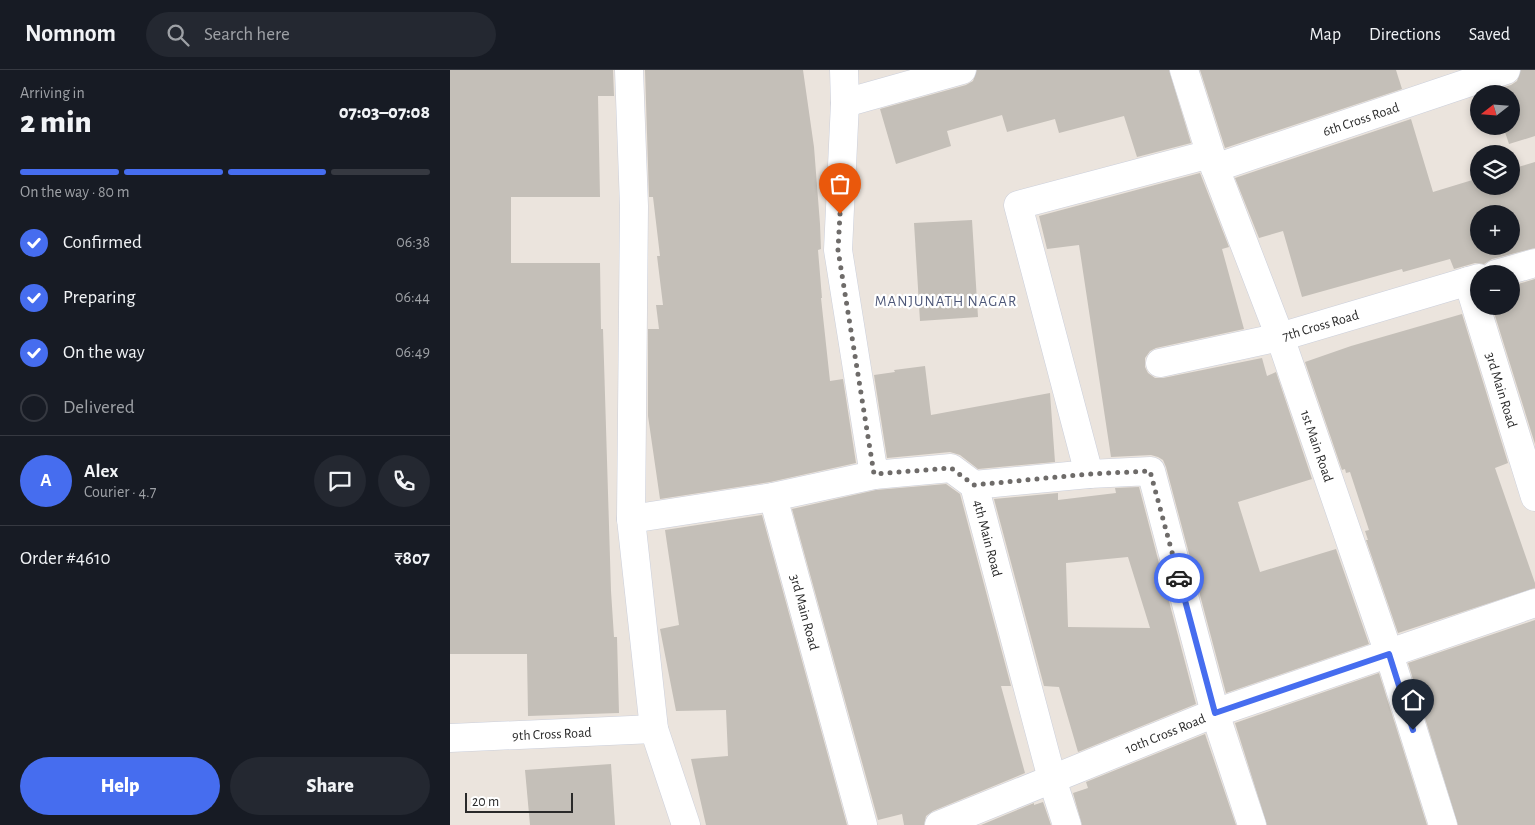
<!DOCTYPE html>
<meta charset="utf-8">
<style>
:root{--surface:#171b24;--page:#242831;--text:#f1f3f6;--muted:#9ea1a6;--line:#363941;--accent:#466def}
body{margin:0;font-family:"Alegreya Sans",sans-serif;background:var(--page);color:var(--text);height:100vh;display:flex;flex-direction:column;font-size:19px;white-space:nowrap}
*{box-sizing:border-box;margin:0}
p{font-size:16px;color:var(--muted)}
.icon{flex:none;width:28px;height:28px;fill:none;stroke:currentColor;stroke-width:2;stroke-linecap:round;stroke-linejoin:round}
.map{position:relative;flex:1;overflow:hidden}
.details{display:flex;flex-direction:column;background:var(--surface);width:450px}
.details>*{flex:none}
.needle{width:32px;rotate:253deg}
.fabs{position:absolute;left:1020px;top:15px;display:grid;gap:10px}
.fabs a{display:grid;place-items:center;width:50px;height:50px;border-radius:50%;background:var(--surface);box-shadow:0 2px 8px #0003;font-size:25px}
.scale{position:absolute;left:15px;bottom:12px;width:108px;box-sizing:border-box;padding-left:5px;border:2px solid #2a2a2a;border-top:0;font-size:14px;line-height:18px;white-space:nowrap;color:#2a2a2a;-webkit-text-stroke:4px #fff;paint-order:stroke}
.pin{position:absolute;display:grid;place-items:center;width:42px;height:42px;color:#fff;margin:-51px -21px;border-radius:50% 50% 50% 0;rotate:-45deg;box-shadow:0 0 5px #0007}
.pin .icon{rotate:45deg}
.courier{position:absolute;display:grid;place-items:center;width:50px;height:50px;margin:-25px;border:4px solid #466def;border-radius:50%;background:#fff;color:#222;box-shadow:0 1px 6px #0007}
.headline em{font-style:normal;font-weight:800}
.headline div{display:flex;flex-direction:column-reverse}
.headline{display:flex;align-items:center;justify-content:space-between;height:85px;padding:0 20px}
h1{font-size:32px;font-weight:800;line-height:38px}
.bar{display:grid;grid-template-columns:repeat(4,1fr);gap:8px 5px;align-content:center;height:60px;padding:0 20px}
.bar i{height:6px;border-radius:4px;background:var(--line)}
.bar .on{background:var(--accent)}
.bar p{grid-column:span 4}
.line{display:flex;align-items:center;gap:12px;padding:0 20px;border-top:1px solid var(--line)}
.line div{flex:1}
.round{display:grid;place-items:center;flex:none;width:52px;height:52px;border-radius:26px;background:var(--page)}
ol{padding:0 20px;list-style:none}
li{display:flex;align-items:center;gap:15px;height:55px}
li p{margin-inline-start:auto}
li .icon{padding:5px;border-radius:50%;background:var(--accent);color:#fff;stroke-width:4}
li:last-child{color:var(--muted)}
li i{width:28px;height:28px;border:2px solid var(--line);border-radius:50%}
.action{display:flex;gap:10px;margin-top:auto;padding:10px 20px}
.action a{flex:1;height:58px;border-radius:30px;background:var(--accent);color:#fff;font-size:20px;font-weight:800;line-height:58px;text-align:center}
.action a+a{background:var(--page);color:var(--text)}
header{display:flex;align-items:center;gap:30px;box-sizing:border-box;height:70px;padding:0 25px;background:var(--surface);border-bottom:1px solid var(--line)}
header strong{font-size:24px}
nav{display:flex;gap:28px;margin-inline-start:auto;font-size:18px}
.search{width:350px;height:45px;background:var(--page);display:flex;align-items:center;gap:12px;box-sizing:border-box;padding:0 18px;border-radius:28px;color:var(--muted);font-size:19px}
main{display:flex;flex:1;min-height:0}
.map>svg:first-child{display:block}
.building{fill:#c4bfb8;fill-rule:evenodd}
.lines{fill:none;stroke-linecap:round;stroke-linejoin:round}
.minor-casing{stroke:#cbcfdb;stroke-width:29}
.minor{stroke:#fff;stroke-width:28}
.done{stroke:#6e6b69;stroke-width:5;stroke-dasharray:0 9}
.route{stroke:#466def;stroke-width:6}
.labels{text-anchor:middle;stroke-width:4.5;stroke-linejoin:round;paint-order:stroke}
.street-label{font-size:14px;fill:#2a2a2a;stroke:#fff}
.neighbourhood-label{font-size:15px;letter-spacing:1px;fill:#4d5778;stroke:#fff}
</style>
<header>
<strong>Nomnom</strong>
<div class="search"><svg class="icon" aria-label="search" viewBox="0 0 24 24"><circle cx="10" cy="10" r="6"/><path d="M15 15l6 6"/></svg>Search here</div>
<nav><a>Map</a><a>Directions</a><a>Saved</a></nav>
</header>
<main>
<section class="details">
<div class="headline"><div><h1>2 min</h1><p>Arriving in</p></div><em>07:03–07:08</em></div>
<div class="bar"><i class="on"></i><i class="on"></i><i class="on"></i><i></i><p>On the way · 80 m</p></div>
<ol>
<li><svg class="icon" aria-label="check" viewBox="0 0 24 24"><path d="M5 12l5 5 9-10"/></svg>Confirmed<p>06:38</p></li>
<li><svg class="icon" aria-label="check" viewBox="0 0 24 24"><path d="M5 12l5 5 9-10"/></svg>Preparing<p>06:44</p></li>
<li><svg class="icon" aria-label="check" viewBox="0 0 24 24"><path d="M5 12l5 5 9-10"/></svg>On the way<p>06:49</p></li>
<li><i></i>Delivered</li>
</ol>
<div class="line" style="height:90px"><b class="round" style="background:var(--accent);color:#fff">A</b><div><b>Alex</b><p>Courier · 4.7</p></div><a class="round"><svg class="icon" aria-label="chat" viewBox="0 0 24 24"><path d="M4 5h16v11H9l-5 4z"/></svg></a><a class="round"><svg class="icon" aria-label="phone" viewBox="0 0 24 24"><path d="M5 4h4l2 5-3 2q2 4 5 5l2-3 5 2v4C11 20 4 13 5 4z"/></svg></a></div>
<div class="line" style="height:65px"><div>Order #4610</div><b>₹807</b></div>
<div class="action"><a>Help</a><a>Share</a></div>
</section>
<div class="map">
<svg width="1085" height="755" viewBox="0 0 1085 755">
<rect width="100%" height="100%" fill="#ebe4dd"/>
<!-- building -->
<g class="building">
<polygon points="0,0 163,0 164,26 148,26 150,127 61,127 61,193 150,193 151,259 153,259 161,521 164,567 167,567 169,643 78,646 77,584 0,584"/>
<polygon points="195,0 353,0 364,77 370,154 371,179 368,180 372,228 371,228 380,311 393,309 406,393 320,412 210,429 198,346 198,259 209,259 206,235 213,235 207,186 210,186 203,127 199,127"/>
<polygon points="527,0 719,0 741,73 687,87 674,46 609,63 605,49 557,62 552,45 497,61 501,76 446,94 430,39 516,15 523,11"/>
<polygon points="750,0 946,0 952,19 775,78"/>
<polygon points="1071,0 1085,0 1085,66 1059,74 1053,56 1061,56 1061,24 1042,24 1041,21 1061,15 1067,11"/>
<path d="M961,49L983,122L1029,108V116H1061V99L1085,92V178L1042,189L1034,194L1025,193L1004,199L1000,189L953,202L952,199L852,227L833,161L809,168L785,108ZM1029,144H1061V176H1029Z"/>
<polygon points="750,103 779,177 772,179 794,259 706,278 700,281 695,288 695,297 698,303 705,308 713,308 812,288 817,306 826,302 862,409 788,432 810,502 886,479 919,574 776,623 716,397 713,390 708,387 701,385 661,387 629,175 597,179 589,146"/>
<polygon points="522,150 528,247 470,251 464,153"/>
<polygon points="1085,209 1085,374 1042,236 1061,236 1061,216"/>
<polygon points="1012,244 1058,393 1045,398 1085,513 1085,518 948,563 916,470 918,470 915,461 919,460 900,402 896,403 895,399 892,400 855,292 901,276"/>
<polygon points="475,296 481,345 600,323 605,392 528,399 510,385 500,382 437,388 424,305 445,302 444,300"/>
<polygon points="496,414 510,424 561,616 551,616 575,703 483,741 476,746 474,755 454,755 452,744 428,750 342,439 426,420"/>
<path d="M689,417L746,634L628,682L609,617L594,616L544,429L608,423V430L666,423L665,418ZM678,487L700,558L618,557L616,493Z"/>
<polygon points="312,445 397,755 256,755 241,689 278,686 276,640 226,641 210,559 229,555 215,460"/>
<polygon points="1085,550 1085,755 1008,755 958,593"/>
<polygon points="929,603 977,755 817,755 785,653"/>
<polygon points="755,664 786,755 632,755 623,723 638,718 636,712"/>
<polygon points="161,694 165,755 80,755 75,700"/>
<polygon points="593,732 601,755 531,755 584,733 584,735"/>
</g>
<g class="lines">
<!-- minor casing -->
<g class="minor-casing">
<g id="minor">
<polyline points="179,0 184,136 181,449 204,659 236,755"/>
<path id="s1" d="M394,0L395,33L388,180L424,405L501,398L524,415L602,709L617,755"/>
<path id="s2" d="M734,0L765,98L830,267L939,584L993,755"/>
<polyline points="395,33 512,0"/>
<path id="s3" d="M765,98L1056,0"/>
<polyline points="1046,204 1085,193"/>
<path id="s4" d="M1018,211L1085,427"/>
<path id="s5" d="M710,293L830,267L1029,208"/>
<polyline points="639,404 701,401 765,643 802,755"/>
<polyline points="524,415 639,404 568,135 760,84"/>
<polyline points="181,449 323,427"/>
<path id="s6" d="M0,668L204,659"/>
<polyline points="413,755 323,427 424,405"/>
<path id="s7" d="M489,755L765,643L1085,533"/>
</g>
</g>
<!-- minor -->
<use href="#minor" class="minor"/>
</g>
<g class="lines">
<!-- done -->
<polyline class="done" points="390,144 388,180 424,404 501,398 524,415 639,404 700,401 729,508"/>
<!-- route -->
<polyline class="route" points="729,508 765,643 939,584 963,660"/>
</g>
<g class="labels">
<!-- street labels -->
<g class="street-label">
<text dy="5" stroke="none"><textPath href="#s3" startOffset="154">6th Cross Road</textPath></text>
<text dy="5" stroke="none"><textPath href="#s5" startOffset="165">7th Cross Road</textPath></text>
<text dy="5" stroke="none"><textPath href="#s4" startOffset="114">3rd Main Road</textPath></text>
<text dy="5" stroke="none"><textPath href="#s2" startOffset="399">1st Main Road</textPath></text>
<text dy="5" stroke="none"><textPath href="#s1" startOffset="569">4th Main Road</textPath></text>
<text transform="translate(355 542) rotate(75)" y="5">3rd Main Road</text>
<text dy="5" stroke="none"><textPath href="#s6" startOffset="102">9th Cross Road</textPath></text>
<text dy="5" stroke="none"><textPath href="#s7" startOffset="244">10th Cross Road</textPath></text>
</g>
<!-- neighbourhood labels -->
<g class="neighbourhood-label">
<text x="496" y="236">MANJUNATH NAGAR</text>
</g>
</g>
</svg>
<div class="fabs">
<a><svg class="needle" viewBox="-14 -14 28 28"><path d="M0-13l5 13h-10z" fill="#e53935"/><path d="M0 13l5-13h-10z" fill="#9ea1a6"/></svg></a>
<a><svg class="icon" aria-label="layers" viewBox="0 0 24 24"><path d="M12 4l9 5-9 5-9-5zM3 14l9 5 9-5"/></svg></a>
<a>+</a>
<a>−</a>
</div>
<div class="scale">20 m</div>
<div class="pin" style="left:390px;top:144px;background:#ea580c"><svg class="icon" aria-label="bag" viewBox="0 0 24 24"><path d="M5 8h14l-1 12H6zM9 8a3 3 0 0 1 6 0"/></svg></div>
<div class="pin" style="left:963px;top:660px;background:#1f2937"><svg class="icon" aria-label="home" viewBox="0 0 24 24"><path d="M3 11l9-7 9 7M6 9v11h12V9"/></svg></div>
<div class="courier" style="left:729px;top:508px"><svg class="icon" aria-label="car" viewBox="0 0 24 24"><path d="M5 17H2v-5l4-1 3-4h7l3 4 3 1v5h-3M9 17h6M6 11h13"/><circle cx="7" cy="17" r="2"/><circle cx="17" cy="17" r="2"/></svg></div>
</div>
</main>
